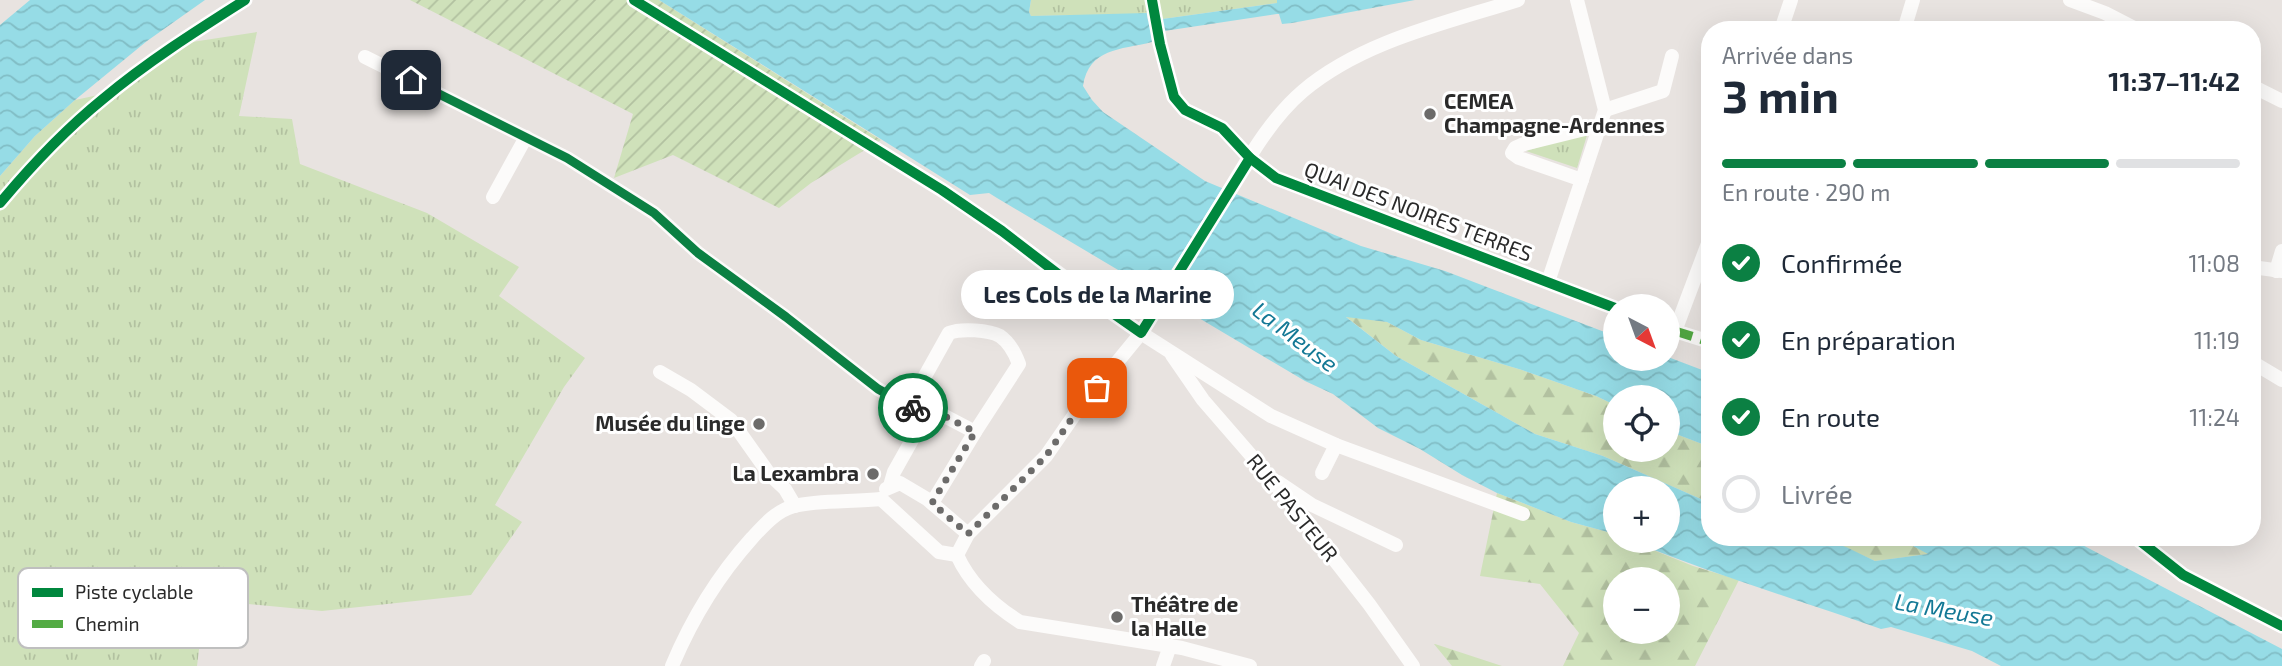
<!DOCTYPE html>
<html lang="fr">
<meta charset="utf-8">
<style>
:root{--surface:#fff;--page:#f2f2f3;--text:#1f2937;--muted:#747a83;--line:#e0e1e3;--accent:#0b8043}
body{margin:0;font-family:"Exo 2",sans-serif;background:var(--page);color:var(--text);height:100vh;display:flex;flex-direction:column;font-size:26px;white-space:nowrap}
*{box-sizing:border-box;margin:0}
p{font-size:23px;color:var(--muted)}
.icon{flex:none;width:38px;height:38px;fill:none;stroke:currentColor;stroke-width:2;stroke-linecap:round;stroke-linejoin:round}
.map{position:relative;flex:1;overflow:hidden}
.sheet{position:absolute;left:1701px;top:21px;width:560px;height:525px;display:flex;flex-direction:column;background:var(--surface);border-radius:28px;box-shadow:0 7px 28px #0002}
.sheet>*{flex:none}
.needle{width:46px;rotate:139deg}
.fabs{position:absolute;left:1603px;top:294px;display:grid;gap:14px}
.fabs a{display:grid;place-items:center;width:77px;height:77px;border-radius:50%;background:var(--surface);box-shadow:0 7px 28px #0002;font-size:35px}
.pin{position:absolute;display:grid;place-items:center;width:60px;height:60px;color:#fff;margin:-30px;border-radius:14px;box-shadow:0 4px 10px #0006}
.courier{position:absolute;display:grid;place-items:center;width:70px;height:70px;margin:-35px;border:5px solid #0b8043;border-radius:50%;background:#fff;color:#222;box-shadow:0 2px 9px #0007}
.bubble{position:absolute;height:49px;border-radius:24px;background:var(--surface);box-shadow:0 7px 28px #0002;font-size:23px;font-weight:700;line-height:49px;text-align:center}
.head em{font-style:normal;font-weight:700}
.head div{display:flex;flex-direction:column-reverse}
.head{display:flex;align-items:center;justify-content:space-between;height:119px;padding:0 21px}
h1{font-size:46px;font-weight:700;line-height:52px}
.bar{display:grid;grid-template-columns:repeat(4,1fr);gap:10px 7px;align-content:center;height:84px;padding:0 21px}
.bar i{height:9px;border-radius:5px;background:var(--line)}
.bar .on{background:var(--accent)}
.bar p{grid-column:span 4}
ol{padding:0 21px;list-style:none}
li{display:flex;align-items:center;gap:21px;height:77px}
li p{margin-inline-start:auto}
li .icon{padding:7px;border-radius:50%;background:var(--accent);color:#fff;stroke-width:4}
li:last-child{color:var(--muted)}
li i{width:38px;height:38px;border:4px solid var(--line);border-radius:50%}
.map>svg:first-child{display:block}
.grass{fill:url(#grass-tufts)}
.forest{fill:url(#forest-firs);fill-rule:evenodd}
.garden{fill:url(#garden-furrows)}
.water{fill:url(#water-waves)}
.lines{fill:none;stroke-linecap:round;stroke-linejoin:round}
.minor{stroke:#fcfbfa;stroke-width:14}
.quiet{stroke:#53ab44;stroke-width:9;stroke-dasharray:18 9;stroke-linecap:butt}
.cycleway-casing{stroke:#fff;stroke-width:15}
.cycleway{stroke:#00873e;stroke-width:10}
.done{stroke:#6c6b6a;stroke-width:7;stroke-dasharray:0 12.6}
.route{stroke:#0b8043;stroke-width:9}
.poi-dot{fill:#6c6b6a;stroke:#fff;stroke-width:2.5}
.labels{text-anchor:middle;stroke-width:6;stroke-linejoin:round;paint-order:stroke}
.poi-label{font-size:21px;font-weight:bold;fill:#2a2a2a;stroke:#fff;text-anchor:start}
.street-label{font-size:21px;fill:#2a2a2a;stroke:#fff}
.water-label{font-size:23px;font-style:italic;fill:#137895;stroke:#fff}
.key{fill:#fff;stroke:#bfbfbf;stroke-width:2}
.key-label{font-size:19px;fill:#2a2a2a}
</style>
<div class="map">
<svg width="2282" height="666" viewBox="0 0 2282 666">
<defs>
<pattern id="grass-tufts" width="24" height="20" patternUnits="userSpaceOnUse" patternTransform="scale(1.75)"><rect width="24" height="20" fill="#cfe1ba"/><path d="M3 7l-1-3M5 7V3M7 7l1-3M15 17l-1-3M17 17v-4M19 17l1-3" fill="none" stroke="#b2c1a0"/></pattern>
<pattern id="forest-firs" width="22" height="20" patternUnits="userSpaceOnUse" patternTransform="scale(1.75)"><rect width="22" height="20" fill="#cfe1ba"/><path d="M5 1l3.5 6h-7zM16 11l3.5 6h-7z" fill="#b2c1a0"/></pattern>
<pattern id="garden-furrows" width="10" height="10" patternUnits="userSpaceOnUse" patternTransform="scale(1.75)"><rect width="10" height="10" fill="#cfe1ba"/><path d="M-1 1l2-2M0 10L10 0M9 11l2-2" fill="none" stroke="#b2c1a0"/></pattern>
<pattern id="water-waves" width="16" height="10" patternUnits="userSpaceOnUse" patternTransform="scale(1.75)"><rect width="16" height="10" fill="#96dce6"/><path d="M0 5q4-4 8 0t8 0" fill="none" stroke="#81bdc5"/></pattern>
</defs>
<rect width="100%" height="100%" fill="#e8e3e0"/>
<!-- grass -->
<g class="grass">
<polygon points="1031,0 1277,0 1278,3 1148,21 1147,14 1031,16 1029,12"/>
<polygon points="257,32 239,116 292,119 300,164 427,213 519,267 499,296 585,358 564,387 495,505 522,522 471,595 322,611 205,600 197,666 0,666 0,176 35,136 75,100 126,89 192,42"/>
<polygon points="1588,132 1577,168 1526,151"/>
</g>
<!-- forest -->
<g class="forest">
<polygon points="1345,316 1387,322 1421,340 1522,370 1596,396 1615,405 1615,450 1668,450 1668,431 1710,447 1710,503 1603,456 1535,434 1396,356"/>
<path d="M1497,493L1571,522L1615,534V541H1631L1693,566L1739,580L1695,666H1563L1579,633L1540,584L1480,576ZM1615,579H1668V632H1615Z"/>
<polygon points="1813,537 1896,537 1929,554 1875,561 1853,551"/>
<polygon points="1434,644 1435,644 1502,666 1452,666"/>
</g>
<!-- garden -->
<polygon class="garden" points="410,0 659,0 881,140 811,183 779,208 673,155 614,178 633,114"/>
<!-- water -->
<g class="water">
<polygon points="30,0 205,0 147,41 75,100 35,136 0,176 0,25"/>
<path d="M659,0H1031L1029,12L1031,16L1147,13L1148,21L1277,3V0H1415L1292,23L1282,24L1279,14H1277L1151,33L1152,42C1120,50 1089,48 1083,86L1092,100L1103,112L1205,181L1361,246L1445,271L1615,336V359H1668V357L1710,373V447L1668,431V397H1615V405L1596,396L1522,370L1421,340L1387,322L1346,317L1396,356L1535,434L1603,456L1710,503V537H1815L1846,547L1875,561L1928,554L1896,537H2067L2282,649V666H2001L1972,651L1891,627L1881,629C1798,600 1713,574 1631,541H1668V488H1615V534L1571,522L1497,493L1462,475L1420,449L1378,428L1333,394L1305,381L997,198L989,193L970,195Z"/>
</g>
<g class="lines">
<!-- minor -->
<g class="minor">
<polyline points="2070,0 2105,13 2138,30"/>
<polyline points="1781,30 1791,0"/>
<polyline points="1904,30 1913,0"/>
<polyline points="365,57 567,158 654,213 698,253 786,317 878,389 926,415"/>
<polyline points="2252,86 2282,101"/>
<polyline points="1605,110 1663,91 1672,56"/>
<polyline points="1582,180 1519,158 1512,153 1515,148 1524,144 1601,125"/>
<polyline points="493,197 526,137"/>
<polyline points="993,225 1141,333 1271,416 1336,445 1523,514"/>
<polyline points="1710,238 1675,331 1710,342"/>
<polyline points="2252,267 2282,271"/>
<polyline points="2276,271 2282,251"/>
<polyline points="1548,282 1605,110 1577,0"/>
<polyline points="1172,355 1203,400 1268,475 1369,604 1413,666"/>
<polyline points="2252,362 2282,380"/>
<polyline points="660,372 691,390 731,420 770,475 785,489 795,506"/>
<path d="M914,408L920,385L949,333C961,328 989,330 1000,336C1010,343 1015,353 1019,364L975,432"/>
<polyline points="1322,473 1336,445"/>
<polyline points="1278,482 1312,505 1396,545"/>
<polyline points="890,486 894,472 926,415 935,411 975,432 932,503"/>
<polyline points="886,489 900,483 927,499 968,534"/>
<polyline points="881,499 939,552 957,555"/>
<path d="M672,666C692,618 717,577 752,538C764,525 776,511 794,506C818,500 855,502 881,499"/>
<polyline points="981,666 984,661"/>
<polyline points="1163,666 1170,646"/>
<path d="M1250,666L1182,648L1020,622C993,605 970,584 957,555L968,534L1046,456L1077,411L1141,333C1169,288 1197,243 1225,197C1247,161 1270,119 1303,91C1362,41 1446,23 1518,0"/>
</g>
<!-- quiet -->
<polyline class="quiet" points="1675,331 1710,342"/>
<!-- cycleway casing -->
<g class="cycleway-casing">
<g id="cycleway">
<polyline points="634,0 942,190 1002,231 1071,284 1141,333 1250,158"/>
<polyline points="1152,0 1160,44 1174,97 1185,110 1222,128 1250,158 1276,178 1615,308"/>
<path d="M0,203C31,166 66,129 103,99C147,62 196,31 245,0"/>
<polyline points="2135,537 2183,575 2282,626"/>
</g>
</g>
<!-- cycleway -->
<use href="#cycleway" class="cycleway"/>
</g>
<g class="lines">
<!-- done -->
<polyline class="done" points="913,408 926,415 935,411 975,432 932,503 968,534 1046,456 1077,411 1097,388"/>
<!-- route -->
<polyline class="route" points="411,80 567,158 654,213 698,253 786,317 878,389 913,408"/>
</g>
<!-- markers -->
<g class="poi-dot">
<circle cx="1430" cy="114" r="7"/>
<circle cx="759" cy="424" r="7"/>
<circle cx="873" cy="474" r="7"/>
<circle cx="1117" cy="617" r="7"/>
</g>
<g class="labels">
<!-- poi labels -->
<g class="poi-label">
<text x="1444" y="109">CEMEA<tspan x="1444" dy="24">Champagne-Ardennes</tspan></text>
<text x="745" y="431" text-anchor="end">Musée du linge</text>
<text x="859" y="481" text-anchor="end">La Lexambra</text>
<text x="1131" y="612">Théâtre de<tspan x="1131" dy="24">la Halle</tspan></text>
</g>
<!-- street labels -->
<g class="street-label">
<text transform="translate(1418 212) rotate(21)" y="7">QUAI DES NOIRES TERRES</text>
<text transform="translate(1292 508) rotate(51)" y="7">RUE PASTEUR</text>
</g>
<!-- water labels -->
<g class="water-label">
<text transform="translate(1295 337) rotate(37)" y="8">La Meuse</text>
<text transform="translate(1944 610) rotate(10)" y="8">La Meuse</text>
</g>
</g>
<!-- legend -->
<rect x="18" y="568" width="230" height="80" rx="10" class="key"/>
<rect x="32" y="588" width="31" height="9" fill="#00873e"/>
<rect x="32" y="620" width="31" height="8" fill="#53ab44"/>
<g class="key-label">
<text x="75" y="599">Piste cyclable</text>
<text x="75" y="631">Chemin</text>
</g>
</svg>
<div class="fabs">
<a><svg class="needle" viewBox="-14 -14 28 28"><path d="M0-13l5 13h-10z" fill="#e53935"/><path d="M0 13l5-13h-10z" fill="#747a83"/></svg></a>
<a><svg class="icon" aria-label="locate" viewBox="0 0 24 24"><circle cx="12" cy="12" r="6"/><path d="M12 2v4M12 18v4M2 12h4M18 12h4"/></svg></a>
<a>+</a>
<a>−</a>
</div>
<div class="pin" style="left:1097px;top:388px;background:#ea580c"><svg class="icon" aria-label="bag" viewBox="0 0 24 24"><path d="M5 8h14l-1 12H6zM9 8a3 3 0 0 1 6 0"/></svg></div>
<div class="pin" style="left:411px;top:80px;background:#1f2937"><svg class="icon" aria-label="home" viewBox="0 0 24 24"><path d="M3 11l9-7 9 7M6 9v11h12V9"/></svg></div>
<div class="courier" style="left:913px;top:408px"><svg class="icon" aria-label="bike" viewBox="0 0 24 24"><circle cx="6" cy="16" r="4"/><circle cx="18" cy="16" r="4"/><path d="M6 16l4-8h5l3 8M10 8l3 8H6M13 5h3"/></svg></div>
<div class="bubble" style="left:961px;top:270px;width:273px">Les Cols de la Marine</div>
<section class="sheet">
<div class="head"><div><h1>3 min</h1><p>Arrivée dans</p></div><em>11:37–11:42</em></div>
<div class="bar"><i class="on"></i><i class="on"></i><i class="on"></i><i></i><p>En route · 290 m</p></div>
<ol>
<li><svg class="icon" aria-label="check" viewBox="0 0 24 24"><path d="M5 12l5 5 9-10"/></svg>Confirmée<p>11:08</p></li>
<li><svg class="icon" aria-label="check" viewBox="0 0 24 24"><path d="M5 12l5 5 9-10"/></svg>En préparation<p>11:19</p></li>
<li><svg class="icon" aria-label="check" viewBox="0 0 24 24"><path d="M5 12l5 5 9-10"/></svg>En route<p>11:24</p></li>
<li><i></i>Livrée</li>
</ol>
</section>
</div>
